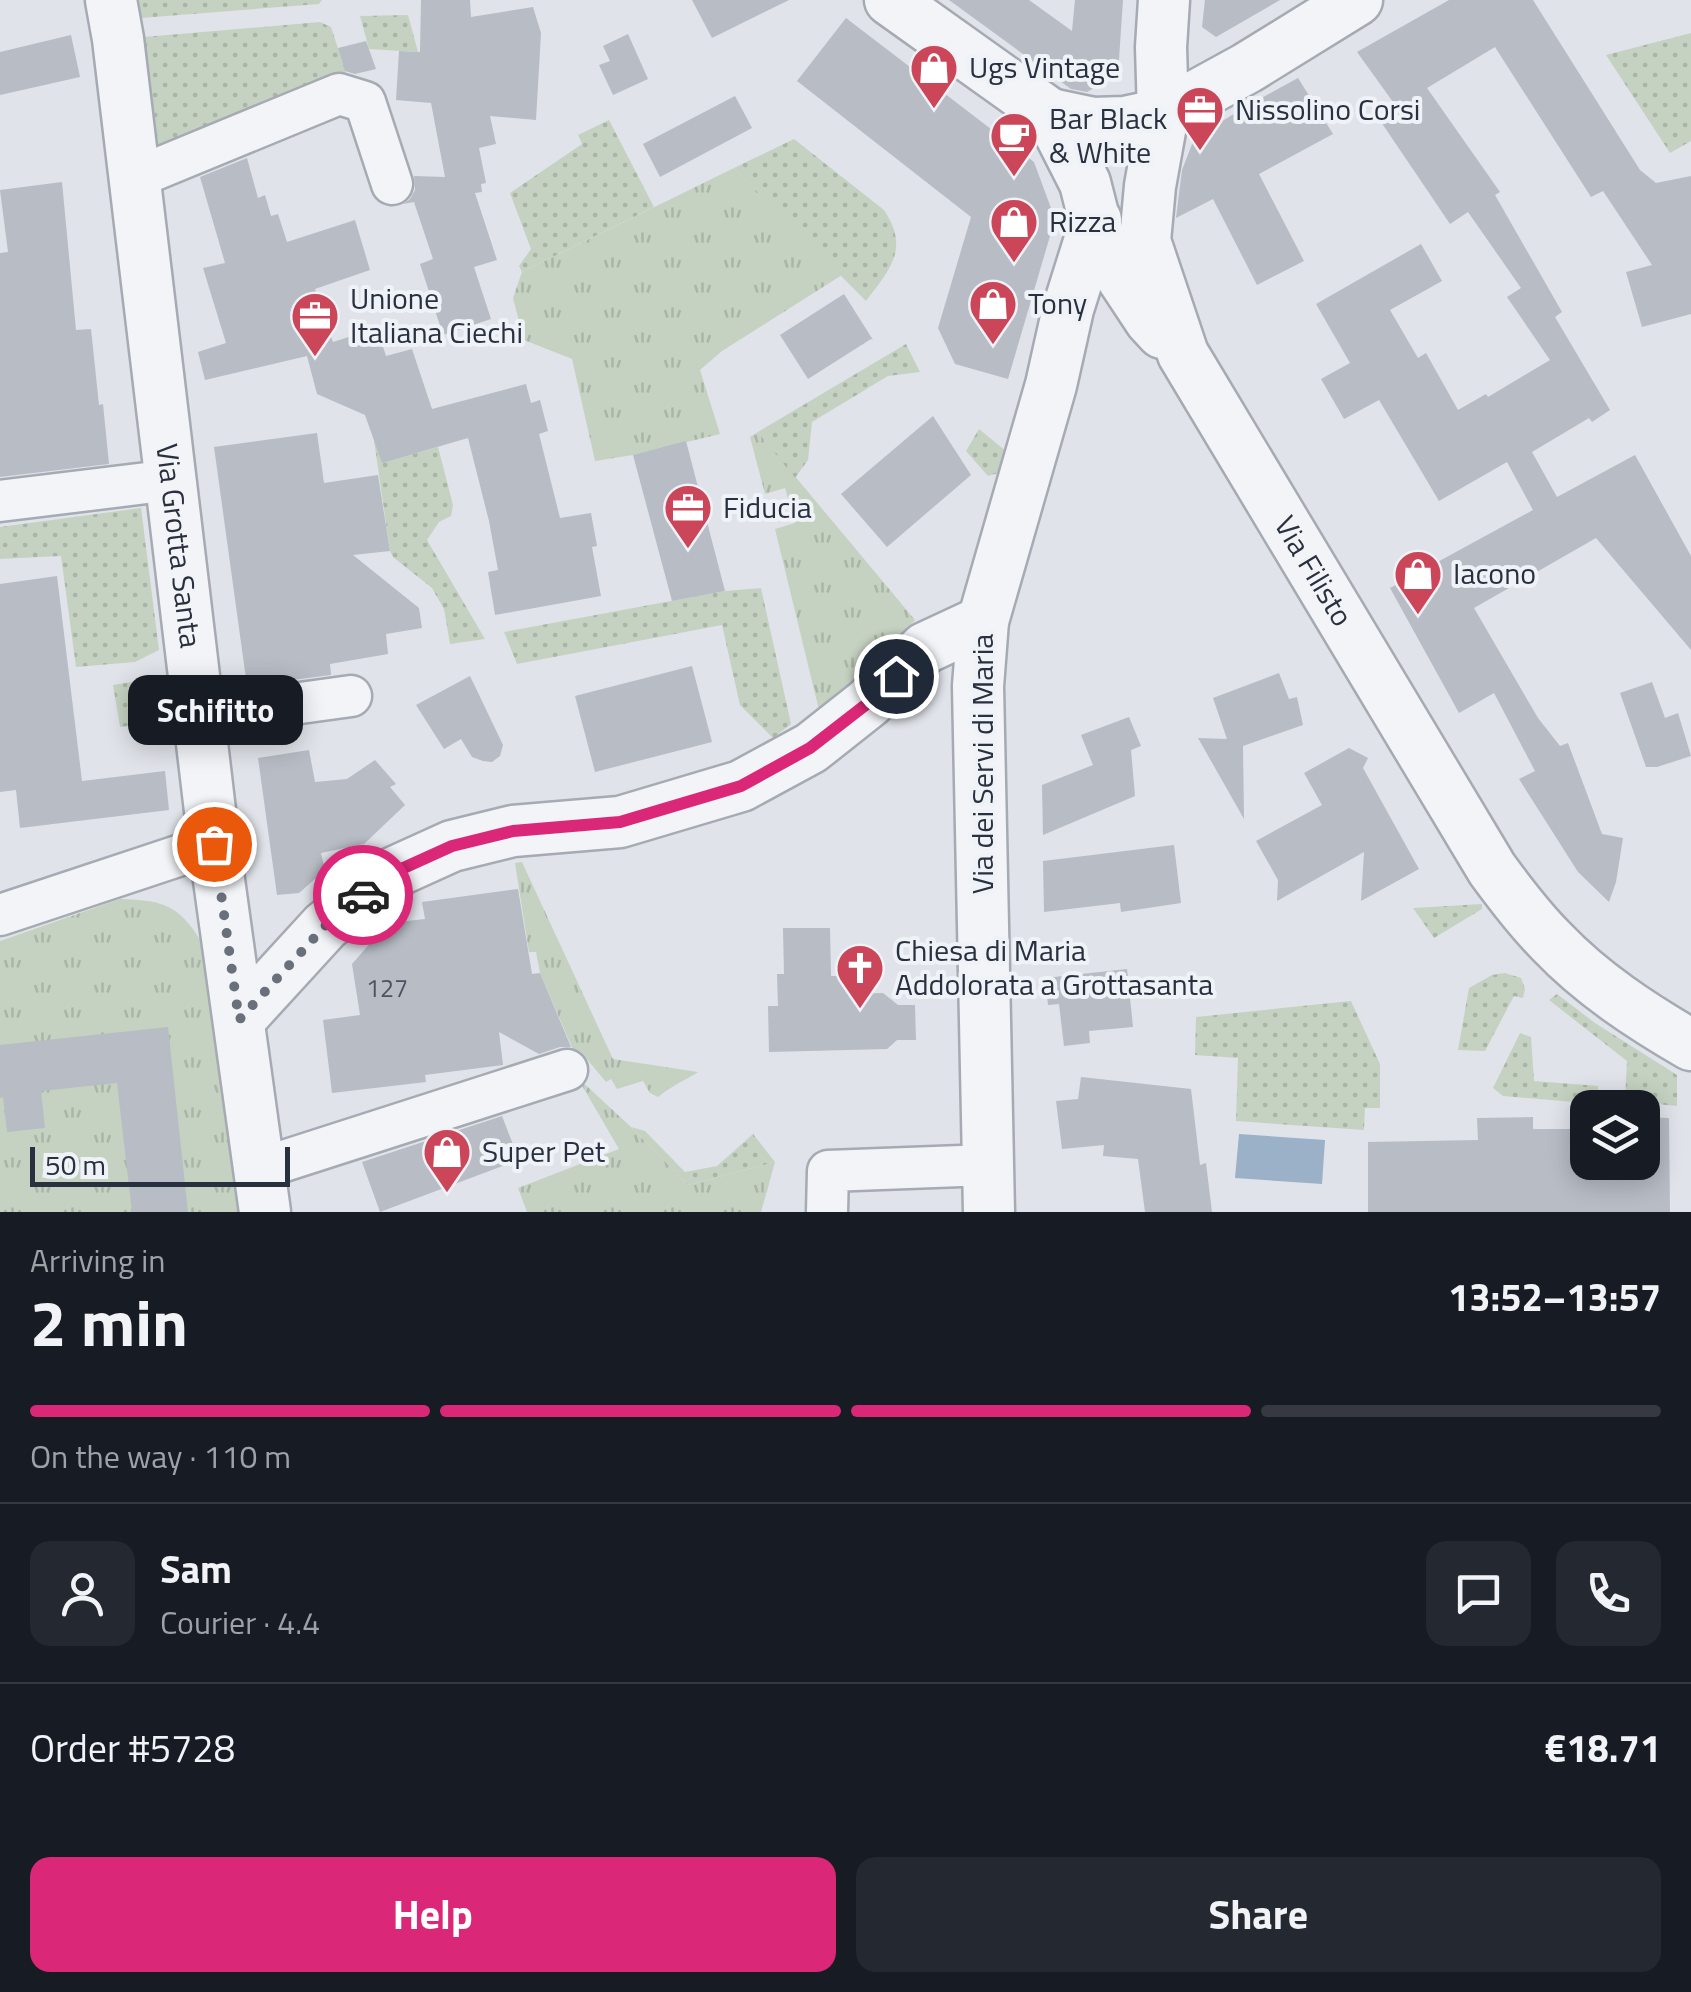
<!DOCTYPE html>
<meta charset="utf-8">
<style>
:root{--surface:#171b24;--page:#242831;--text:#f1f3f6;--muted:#9ea1a6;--line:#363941;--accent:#db2777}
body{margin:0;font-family:"Titillium Web",sans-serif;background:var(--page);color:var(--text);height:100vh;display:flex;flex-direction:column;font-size:38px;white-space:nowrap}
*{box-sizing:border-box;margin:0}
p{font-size:32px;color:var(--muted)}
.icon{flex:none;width:55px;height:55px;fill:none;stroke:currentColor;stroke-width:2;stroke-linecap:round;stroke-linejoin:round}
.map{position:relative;height:1212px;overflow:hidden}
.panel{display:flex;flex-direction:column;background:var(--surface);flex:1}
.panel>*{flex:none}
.controls{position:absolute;left:1570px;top:1090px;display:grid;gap:20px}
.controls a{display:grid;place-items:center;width:90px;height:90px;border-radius:20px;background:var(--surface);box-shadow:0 5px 25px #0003;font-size:50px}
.scale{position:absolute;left:30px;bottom:25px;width:260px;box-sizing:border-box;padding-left:10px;border:5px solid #293140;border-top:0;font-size:28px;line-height:35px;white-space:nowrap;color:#293140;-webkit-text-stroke:8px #eff2f6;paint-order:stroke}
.pin{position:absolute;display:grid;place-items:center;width:85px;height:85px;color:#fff;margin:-42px;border:5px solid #fff;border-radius:50%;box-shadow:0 2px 10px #0007}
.courier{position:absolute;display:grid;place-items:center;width:100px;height:100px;margin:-50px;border:8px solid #db2777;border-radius:50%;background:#fff;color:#222;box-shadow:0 2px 12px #0007}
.bubble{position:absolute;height:70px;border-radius:20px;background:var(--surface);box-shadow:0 5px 25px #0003;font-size:32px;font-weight:700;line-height:70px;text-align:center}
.summary em{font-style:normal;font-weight:700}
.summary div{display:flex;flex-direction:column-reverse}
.summary{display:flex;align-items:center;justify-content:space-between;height:170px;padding:0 30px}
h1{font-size:65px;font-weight:700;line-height:75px}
.bar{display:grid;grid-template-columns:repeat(4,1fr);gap:15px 10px;align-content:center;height:120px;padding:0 30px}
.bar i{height:12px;border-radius:8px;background:var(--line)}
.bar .on{background:var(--accent)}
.bar p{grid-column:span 4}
.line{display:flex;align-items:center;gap:25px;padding:0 30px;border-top:2px solid var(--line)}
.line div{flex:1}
.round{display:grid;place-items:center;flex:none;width:105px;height:105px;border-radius:20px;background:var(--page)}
.cta{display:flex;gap:20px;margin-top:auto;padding:20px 30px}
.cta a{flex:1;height:115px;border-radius:20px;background:var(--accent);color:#fff;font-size:40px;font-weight:700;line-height:115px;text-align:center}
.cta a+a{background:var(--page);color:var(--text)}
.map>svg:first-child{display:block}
.grass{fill:url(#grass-tufts)}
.garden{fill:url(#garden-dots)}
.water{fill:#9bb1c8}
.building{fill:#b7bcc5}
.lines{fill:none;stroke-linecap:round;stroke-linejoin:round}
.minor-casing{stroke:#a5aab3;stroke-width:45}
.tertiary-casing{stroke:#a5aab3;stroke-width:55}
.minor{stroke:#f3f4f7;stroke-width:40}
.tertiary{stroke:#f3f4f7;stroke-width:50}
.done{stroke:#696f7b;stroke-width:10;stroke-dasharray:0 18}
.route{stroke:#db2777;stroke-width:12}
.labels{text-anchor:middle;stroke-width:8;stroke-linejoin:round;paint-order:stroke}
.number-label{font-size:25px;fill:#4c5461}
.poi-label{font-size:30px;fill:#293140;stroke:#eff2f6;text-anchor:start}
.street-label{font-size:30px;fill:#293140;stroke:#eff2f6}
</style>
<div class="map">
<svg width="1691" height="1212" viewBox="0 0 1691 1212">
<defs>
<pattern id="grass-tufts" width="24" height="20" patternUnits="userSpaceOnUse" patternTransform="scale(2.5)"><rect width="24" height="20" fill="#c5d2c1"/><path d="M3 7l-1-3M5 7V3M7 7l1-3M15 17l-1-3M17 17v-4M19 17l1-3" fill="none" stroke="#a9b5a7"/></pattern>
<pattern id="garden-dots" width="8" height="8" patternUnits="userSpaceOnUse" patternTransform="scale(2.5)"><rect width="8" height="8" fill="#c5d2c1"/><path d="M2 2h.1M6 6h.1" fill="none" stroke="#a9b5a7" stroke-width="1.8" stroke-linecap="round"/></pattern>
</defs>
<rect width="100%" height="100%" fill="#e0e3e9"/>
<!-- grass -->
<g class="grass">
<polygon points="734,168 842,275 722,351 700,370 720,434 633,455 595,461 572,359 524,340 513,298 522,272"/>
<polygon points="758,432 915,620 864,676 819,710 775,529 795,523 785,488 765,494 750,437"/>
<path d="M522,862L613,1059L698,1072C684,1081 671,1086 658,1097L650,1093L643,1081L617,1089L611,1079L606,1082L586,1058L574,1052L540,973L536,952H529L515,863Z"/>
<path d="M120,899C167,900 181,907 205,948L242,1212H0V941Z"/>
<polygon points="577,1077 631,1127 688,1185 775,1162 761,1212 527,1212 518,1188 619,1149"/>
</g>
<!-- garden -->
<g class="garden">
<polygon points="139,0 322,0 319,4 141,18"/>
<polygon points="408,15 418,52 369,49 360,16"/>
<polygon points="320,22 331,27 347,76 160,158 144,37"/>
<polygon points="1691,33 1691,141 1670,153 1606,55"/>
<polygon points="609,120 654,207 522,272 519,266 531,249 510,193 582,144 578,135"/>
<path d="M794,139L884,210C910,249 890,269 866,301L734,168Z"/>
<polygon points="906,344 920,372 888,376 812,422 808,460 795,478 758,432"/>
<polygon points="979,429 1007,452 998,473 988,476 966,451"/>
<polygon points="407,430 413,454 438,447 453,505 451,516 439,522 427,540 485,639 450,644 444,609 432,588 393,557 390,551 374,440"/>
<polygon points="141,508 159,650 135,662 76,667 61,556 0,559 0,527"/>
<polygon points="761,588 791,724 773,738 740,705 722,625 517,664 504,632 725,591"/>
<polygon points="138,681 164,683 169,721 120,727 113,685"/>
<polygon points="1482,904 1482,909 1434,938 1413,908"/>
<polygon points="1505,973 1521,978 1525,989 1523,998 1514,996 1485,1051 1458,1050 1469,988 1492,975"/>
<polygon points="1557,994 1595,1023 1677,1075 1677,1106 1625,1101 1627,1061 1549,1000"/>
<polygon points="1351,1001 1380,1064 1380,1108 1365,1108 1364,1130 1236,1121 1238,1058 1195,1055 1196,1017"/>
<polygon points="1520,1033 1531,1037 1534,1081 1598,1086 1598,1104 1503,1096 1493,1088"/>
<polygon points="631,1127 645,1131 685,1172 717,1166 753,1134 775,1162 688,1185"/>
</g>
<!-- water -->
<polygon class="water" points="1239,1134 1325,1140 1322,1184 1235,1178"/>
<!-- building -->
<g class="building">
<polygon points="421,0 470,0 471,17 533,7 541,33 536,120 490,116 496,144 479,148 486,183 481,184 482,192 475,193 497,260 474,267 491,319 443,335 420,264 433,259 414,202 403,204 410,199 415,190 414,176 445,177 431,103 396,100 399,51 420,52"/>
<polygon points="692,0 789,0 712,38"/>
<polygon points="949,0 1029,0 1072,31 1075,0 1123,0 1118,74 1087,92 1071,89"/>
<polygon points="1205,0 1280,0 1216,37 1202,27"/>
<polygon points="1449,0 1533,0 1640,170 1656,183 1691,176 1691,314 1642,327 1626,272 1652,265 1603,191 1591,197 1495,47 1427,88 1500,192 1495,195 1562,312 1555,317 1610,410 1592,422 1589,418 1532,452 1557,497 1635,455 1691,556 1691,650 1596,538 1474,608 1538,718 1560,746 1568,743 1602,834 1623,838 1616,882 1609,902 1578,872 1519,779 1535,771 1494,693 1459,713 1390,588 1533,510 1507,462 1439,501 1379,400 1344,419 1321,379 1350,363 1316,304 1421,244 1442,281 1390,310 1418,358 1426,353 1458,410 1486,394 1488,397 1550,360 1507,297 1521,288 1468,212 1450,224 1375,113 1393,102 1357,52"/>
<polygon points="846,18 1034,162 1055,219 1008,379 955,364 938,328 971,217 797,81"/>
<polygon points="628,34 648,79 613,95 599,65 610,61 603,46"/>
<polygon points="71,35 80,77 0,95 0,52"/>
<polygon points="366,41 376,69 355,74 345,71 338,48"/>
<polygon points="1298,78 1333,134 1259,174 1304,261 1257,285 1213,199 1176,218 1182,170 1194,139 1243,108"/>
<polygon points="735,96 752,128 660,177 643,144"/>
<polygon points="247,158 258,198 265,195 271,216 278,214 287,242 355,220 370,270 315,289 333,342 377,328 386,356 412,349 432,409 526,384 531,403 540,400 548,431 539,434 560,518 591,513 597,546 592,547 601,596 495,615 488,572 498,570 489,521 468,438 382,463 365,415 317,394 307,356 205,380 198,352 226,343 203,268 225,263 200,177"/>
<polygon points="62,182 76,330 91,329 99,405 103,404 109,464 0,477 0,253 8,252 0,190"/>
<polygon points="844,294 873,340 871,339 808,379 780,335"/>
<polygon points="933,416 971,475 887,547 841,494"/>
<polygon points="317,433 324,483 378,475 390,551 353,555 419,608 422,628 386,634 388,654 330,664 331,675 247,686 214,447"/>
<polygon points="686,441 725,591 672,601 633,455"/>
<polygon points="57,576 82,781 165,771 169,810 20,828 16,790 0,792 0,584"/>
<polygon points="692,666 712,742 595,772 575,696"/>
<polygon points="1279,673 1289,699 1297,697 1303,725 1243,746 1244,819 1198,738 1227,739 1213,698"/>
<polygon points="470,676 503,745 500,756 492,762 483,761 472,757 461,739 444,749 416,705"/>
<polygon points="1652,682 1665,718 1678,713 1691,756 1657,767 1646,767 1620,693"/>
<polygon points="1129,717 1141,746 1131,750 1135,796 1043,835 1042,785 1093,765 1081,735"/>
<polygon points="1349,748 1368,758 1363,768 1419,869 1361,901 1364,852 1277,901 1278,880 1256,841 1322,805 1304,773"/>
<polygon points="309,750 315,782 347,779 375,760 396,784 390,787 405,805 364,844 321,853 325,870 299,893 277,895 258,758"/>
<polygon points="1174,845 1181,903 1121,912 1120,903 1044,912 1043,861"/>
<polygon points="518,889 532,974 540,973 571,1047 560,1047 539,1054 499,1032 503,1065 425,1075 426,1082 332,1093 323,1020 360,1015 352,964 373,940 378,939 398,922 425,919 422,902"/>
<polygon points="783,928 830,928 831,976 849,976 850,994 883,993 898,1005 915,1005 916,1040 897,1040 887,1049 769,1052 768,1006 778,1006 777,974 784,974"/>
<polygon points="1127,969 1133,1027 1089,1031 1090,1043 1064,1046 1059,1004 1048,1005 1045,978"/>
<polygon points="168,1027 188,1212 132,1212 117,1083 41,1091 45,1128 7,1132 3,1097 0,1098 0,1045"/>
<polygon points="1081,1077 1191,1089 1200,1165 1206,1163 1212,1212 1145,1212 1138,1159 1103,1156 1104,1145 1062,1149 1056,1101 1078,1099"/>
<polygon points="502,1116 519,1160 380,1212 362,1162"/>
<polygon points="1533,1117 1533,1129 1588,1129 1588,1162 1642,1162 1642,1117 1669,1118 1670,1212 1368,1212 1368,1142 1478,1140 1477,1118"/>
</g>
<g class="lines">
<!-- minor casing -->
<g class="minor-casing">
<g id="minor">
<polyline points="135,178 339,94 365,102 392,184"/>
<polyline points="0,501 171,480"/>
<polyline points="199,717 351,696"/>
<polyline points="0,915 214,844"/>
<polyline points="259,1169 567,1070"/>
<polyline points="827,1212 828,1171 988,1165"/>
</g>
</g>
<!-- tertiary casing -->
<g class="tertiary-casing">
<g id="tertiary">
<path id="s1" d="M111,0L118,39L214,844L265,1212"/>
<polyline points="890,0 1050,114 1085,183 1101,246 1150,320 1162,333"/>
<path id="s2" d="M1164,0L1161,47L1163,114L1150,186L1145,241L1183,354L1492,869C1511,895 1530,920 1552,942C1592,984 1641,1016 1691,1045"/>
<polyline points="1050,114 1093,123 1125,122 1163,114 1247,68 1357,0"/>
<polyline points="239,1020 325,926 388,875 452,846 513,831 620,822 741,786 811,748 868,703 925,648 983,621"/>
<polyline points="989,1212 978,686 983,621 1051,385 1068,309 1096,220"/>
</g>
</g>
<!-- minor -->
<use href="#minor" class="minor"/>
<!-- tertiary -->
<use href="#tertiary" class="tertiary"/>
</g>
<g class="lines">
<!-- done -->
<polyline class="done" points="214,844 239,1020 325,926 363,895"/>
<!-- route -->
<polyline class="route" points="363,895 388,875 452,846 513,831 620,822 741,786 810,748 868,703 896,676"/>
</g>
<!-- icons -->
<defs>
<g id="shop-pin" transform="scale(2.5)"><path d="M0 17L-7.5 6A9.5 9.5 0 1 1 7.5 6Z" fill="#cc465a" stroke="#eff2f6"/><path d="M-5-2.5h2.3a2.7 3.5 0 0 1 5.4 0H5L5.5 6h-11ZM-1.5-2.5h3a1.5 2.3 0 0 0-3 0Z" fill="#fff"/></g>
<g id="office-pin" transform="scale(2.5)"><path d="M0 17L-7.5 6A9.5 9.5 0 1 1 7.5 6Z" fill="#cc465a" stroke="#eff2f6"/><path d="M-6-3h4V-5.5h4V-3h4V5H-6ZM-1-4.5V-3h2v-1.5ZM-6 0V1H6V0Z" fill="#fff"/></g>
<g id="cafe-pin" transform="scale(2.5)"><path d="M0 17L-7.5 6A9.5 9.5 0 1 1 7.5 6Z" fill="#cc465a" stroke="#eff2f6"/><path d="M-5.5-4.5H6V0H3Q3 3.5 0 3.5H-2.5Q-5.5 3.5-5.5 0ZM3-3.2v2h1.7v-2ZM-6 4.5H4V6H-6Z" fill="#fff"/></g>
<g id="church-pin" transform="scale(2.5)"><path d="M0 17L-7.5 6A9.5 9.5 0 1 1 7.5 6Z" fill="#cc465a" stroke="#eff2f6"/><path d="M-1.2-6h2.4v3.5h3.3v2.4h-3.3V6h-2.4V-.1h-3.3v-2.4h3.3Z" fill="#fff"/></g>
</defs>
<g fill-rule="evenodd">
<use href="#shop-pin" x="934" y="68"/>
<use href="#office-pin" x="1200" y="110"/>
<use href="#cafe-pin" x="1014" y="136"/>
<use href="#shop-pin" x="1014" y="222"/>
<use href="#shop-pin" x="993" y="304"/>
<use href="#office-pin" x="315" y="316"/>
<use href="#office-pin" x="688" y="508"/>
<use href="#shop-pin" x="1418" y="574"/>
<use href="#church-pin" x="860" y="968"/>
<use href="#shop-pin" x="447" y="1152"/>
</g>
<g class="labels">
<!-- number labels -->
<g class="number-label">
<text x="387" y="997">127</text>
</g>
<!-- poi labels -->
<g class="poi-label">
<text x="969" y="78">Ugs Vintage</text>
<text x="1235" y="120">Nissolino Corsi</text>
<text x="1049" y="129">Bar Black<tspan x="1049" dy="34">&amp; White</tspan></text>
<text x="1049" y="232">Rizza</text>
<text x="350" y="309">Unione<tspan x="350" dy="34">Italiana Ciechi</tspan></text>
<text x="1028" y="314">Tony</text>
<text x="723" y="518">Fiducia</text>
<text x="1453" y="584">Iacono</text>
<text x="895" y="961">Chiesa di Maria<tspan x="895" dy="34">Addolorata a Grottasanta</tspan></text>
<text x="482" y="1162">Super Pet</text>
</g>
<!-- street labels -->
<g class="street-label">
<text dy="10" stroke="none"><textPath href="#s1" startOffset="550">Via Grotta Santa</textPath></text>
<text dy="10" stroke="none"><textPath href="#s2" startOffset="615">Via Filisto</textPath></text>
<text transform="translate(983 764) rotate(-90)" y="10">Via dei Servi di Maria</text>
</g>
</g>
</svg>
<div class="controls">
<a><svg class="icon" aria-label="layers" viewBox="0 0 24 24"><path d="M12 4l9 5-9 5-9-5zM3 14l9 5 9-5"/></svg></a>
</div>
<div class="scale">50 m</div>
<div class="pin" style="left:214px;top:844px;background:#ea580c"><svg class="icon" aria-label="bag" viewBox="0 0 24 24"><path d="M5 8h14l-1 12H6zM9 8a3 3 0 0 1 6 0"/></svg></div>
<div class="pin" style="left:896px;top:676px;background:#1f2937"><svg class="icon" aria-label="home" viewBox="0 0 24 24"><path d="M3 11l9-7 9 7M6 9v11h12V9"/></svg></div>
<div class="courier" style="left:363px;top:895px"><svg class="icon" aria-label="car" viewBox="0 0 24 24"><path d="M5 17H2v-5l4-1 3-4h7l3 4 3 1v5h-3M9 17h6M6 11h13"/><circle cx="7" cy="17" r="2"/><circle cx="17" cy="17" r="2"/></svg></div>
<div class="bubble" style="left:128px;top:675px;width:175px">Schifitto</div>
</div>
<section class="panel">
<div class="summary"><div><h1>2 min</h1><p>Arriving in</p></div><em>13:52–13:57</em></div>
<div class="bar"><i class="on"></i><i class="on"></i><i class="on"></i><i></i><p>On the way · 110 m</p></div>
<div class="line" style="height:180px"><a class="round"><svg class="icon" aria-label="person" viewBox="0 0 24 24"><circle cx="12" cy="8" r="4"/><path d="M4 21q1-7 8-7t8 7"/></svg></a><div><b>Sam</b><p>Courier · 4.4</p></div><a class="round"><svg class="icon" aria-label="chat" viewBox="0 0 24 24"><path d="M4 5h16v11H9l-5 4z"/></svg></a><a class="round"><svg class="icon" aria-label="phone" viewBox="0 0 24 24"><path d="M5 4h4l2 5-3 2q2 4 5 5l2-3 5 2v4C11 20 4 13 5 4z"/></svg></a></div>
<div class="line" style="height:130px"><div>Order #5728</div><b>€18.71</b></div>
<div class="cta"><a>Help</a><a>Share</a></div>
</section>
